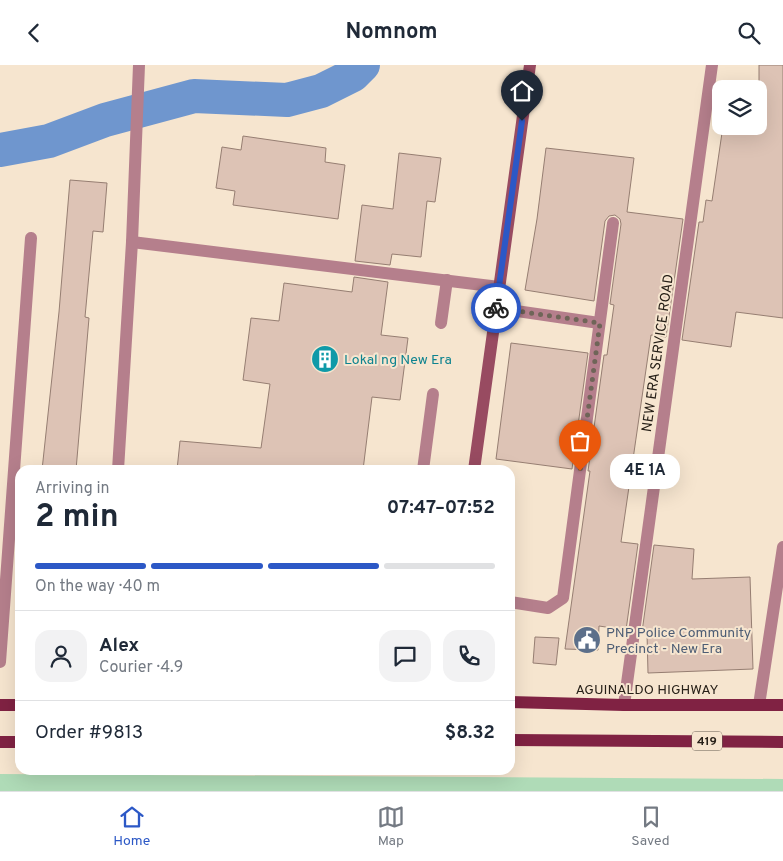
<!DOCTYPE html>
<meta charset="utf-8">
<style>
:root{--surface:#fff;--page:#f2f2f3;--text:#1f2937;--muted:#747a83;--line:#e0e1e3;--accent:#2c58c6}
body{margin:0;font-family:Overpass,sans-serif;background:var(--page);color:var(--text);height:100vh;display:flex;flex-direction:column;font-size:19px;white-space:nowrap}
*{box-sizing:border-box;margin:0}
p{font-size:16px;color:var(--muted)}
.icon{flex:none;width:28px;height:28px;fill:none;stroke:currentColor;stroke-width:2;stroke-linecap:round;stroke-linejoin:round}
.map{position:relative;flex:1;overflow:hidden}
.side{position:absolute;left:15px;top:400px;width:500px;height:310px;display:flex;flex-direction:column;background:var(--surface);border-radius:15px;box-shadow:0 5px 20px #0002}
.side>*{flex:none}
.fabs{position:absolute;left:712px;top:15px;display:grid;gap:10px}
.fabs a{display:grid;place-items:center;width:55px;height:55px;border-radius:10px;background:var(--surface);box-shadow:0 5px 20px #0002;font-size:25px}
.pin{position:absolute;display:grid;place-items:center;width:42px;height:42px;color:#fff;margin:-51px -21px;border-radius:50% 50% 50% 0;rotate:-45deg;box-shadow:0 0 5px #0007}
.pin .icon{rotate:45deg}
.courier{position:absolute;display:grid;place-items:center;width:50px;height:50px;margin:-25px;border:4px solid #2c58c6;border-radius:50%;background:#fff;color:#222;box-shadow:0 1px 6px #0007}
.bubble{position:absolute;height:35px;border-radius:15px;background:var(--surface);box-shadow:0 5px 20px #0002;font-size:16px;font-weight:700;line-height:35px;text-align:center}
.headline em{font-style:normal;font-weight:700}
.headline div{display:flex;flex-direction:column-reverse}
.headline{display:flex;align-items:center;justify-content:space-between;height:85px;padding:0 20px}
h1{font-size:32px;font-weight:700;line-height:38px}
.bar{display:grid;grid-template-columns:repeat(4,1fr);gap:8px 5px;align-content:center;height:60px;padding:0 20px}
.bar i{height:6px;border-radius:4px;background:var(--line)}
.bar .active{background:var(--accent)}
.bar p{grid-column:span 4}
.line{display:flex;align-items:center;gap:12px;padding:0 20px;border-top:1px solid var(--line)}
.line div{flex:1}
.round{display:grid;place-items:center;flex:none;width:52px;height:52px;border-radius:15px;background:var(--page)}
header{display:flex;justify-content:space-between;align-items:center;height:65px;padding:0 20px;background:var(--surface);font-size:22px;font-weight:700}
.dock{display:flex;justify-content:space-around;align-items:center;height:70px;border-top:1px solid var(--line);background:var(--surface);font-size:14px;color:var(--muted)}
.dock a{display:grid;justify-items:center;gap:2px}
.dock .active{color:var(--accent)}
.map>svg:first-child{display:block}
.green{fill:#afdbb7}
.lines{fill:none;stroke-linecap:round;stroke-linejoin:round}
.canal{stroke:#6f96ce;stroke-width:34}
.building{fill:#ddc3b5;stroke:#967e72}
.lane{stroke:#b57f8c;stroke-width:12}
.street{stroke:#b57f8c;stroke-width:12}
.secondary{stroke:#984b61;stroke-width:12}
.primary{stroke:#802243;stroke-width:12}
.done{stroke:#6f6558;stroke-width:5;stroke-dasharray:0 9}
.route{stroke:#2c58c6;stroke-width:6}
.labels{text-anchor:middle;stroke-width:4;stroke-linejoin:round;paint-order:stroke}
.shield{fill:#f6e5cf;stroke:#655b4f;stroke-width:1}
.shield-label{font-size:12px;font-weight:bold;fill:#272018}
.street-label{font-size:14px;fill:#272018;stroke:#f6e5cf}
.culture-label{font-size:14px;fill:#0d838f;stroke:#f6e5cf;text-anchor:start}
.service-label{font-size:14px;fill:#4e5e75;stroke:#f6e5cf;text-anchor:start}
</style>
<header><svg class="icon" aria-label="back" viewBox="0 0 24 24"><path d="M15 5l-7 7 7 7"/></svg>Nomnom<svg class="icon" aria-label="search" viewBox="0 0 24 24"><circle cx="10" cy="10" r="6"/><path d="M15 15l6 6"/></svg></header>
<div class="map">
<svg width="783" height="726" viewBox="0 0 783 726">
<rect width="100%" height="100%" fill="#f6e5cf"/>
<!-- green -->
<polygon class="green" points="0,709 783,714 783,726 0,726"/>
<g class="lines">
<!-- canal -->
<polyline class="canal" points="0,85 49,76 105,55 194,31 287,35 321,26 353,10 363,0"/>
</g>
<!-- building -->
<g class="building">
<polygon points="759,0 783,0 783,253 736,247 731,282 682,275 699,157 703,157 706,135 712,136 723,61 759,61"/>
<polygon points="243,71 326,83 325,97 345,100 338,154 233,140 235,126 216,123 222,82 241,85"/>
<polygon points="546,83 634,93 627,147 683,154 666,272 651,270 621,477 638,479 626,565 599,561 598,585 565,584 590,406 588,406 604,290 607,290 614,240 610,239 621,159 620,154 615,150 609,151 605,156 594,236 525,225 537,154"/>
<polygon points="399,88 441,93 435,137 427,136 421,192 392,189 390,200 355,196 362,140 393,144"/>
<polygon points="70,115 107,118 103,167 93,166 85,252 89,253 76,405 42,405 59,247"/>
<polygon points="354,212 388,217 381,270 408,273 400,335 372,332 363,405 177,405 180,376 261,383 270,319 243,315 251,253 279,256 284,218 352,227"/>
<polygon points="511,278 588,288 572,404 496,394"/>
<polygon points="654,480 694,484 692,514 750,512 753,604 648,608 647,568 642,567"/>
<polygon points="535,572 559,573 556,600 533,598"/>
</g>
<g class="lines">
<!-- lane -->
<g class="lane">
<polyline points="132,177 499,222"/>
<polyline points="496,243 599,258"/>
<polyline points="441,258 447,215"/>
<polyline points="118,405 132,177 139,0"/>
<polyline points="423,405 433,329"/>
<polyline points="510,537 548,543 563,533 613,158"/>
<polyline points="0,597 31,173"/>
<polyline points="624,640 712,0"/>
</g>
<!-- street -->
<polyline class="street" points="759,640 783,482"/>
<!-- secondary -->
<polyline class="secondary" points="474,405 530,0"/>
<!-- primary -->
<g class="primary">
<polyline points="510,637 624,640 783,640"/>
<polyline points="0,640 20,640"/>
<polyline points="510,675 783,677"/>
<polyline points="0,677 20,677"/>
</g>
</g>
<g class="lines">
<!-- done -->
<polyline class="done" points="496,243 600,258 580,406"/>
<!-- route -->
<polyline class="route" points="496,243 522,56"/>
</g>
<!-- icons -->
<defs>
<g id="building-disc" transform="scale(1.4375)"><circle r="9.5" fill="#0f9aa8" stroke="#f6e5cf"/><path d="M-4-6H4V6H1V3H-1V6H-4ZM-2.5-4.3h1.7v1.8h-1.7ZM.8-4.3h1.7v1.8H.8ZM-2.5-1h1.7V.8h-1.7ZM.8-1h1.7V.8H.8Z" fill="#fff"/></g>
<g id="civic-disc" transform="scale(1.4375)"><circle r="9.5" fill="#5c6f8a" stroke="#f6e5cf"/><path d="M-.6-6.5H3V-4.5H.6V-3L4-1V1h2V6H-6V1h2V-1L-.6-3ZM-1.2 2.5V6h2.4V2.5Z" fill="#fff"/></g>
</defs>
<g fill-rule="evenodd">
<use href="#building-disc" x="325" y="294"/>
<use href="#civic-disc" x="587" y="575"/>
</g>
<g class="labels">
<!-- shield labels -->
<rect class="shield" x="692" y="666.5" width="30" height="19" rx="4"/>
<g class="shield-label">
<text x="707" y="680">419</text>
</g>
<!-- street labels -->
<g class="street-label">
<text transform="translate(657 288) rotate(-82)" y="5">NEW ERA SERVICE ROAD</text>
<text x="647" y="629">AGUINALDO HIGHWAY</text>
</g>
<!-- culture labels -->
<g class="culture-label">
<text x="344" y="299">Lokal ng New Era</text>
</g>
<!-- service labels -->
<g class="service-label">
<text x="606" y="572">PNP Police Community<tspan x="606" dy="16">Precinct - New Era</tspan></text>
</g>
</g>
</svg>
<div class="fabs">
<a><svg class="icon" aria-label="layers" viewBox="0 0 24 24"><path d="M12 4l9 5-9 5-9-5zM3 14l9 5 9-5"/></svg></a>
</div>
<div class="pin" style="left:580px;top:406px;background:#ea580c"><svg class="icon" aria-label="bag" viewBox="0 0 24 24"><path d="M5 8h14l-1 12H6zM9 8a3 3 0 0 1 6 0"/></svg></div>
<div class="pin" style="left:522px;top:56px;background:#1f2937"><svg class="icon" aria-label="home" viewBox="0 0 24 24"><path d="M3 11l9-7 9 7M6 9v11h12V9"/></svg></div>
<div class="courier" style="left:496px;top:243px"><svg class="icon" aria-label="bike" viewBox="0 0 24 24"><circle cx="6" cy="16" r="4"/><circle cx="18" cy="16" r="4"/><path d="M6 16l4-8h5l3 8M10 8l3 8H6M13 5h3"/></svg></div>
<div class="bubble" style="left:610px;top:389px;width:70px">4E 1A</div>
<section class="side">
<div class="headline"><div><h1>2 min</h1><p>Arriving in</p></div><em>07:47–07:52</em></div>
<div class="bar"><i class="active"></i><i class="active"></i><i class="active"></i><i></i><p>On the way · 40 m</p></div>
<div class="line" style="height:90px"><a class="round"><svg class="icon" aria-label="person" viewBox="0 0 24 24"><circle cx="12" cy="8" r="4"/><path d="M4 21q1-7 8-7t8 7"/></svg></a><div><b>Alex</b><p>Courier · 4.9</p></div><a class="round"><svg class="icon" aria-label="chat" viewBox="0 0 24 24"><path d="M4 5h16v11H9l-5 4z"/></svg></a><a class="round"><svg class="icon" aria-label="phone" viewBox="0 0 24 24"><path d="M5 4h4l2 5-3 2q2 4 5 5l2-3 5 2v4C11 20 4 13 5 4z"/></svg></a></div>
<div class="line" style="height:65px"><div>Order #9813</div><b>$8.32</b></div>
</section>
</div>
<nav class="dock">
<a class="active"><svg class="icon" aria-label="home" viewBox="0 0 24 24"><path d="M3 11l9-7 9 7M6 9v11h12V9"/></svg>Home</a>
<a><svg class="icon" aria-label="map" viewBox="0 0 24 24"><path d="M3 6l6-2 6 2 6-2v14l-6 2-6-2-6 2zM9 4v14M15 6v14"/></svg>Map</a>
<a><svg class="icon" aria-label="saved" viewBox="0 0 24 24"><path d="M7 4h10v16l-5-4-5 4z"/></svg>Saved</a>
</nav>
